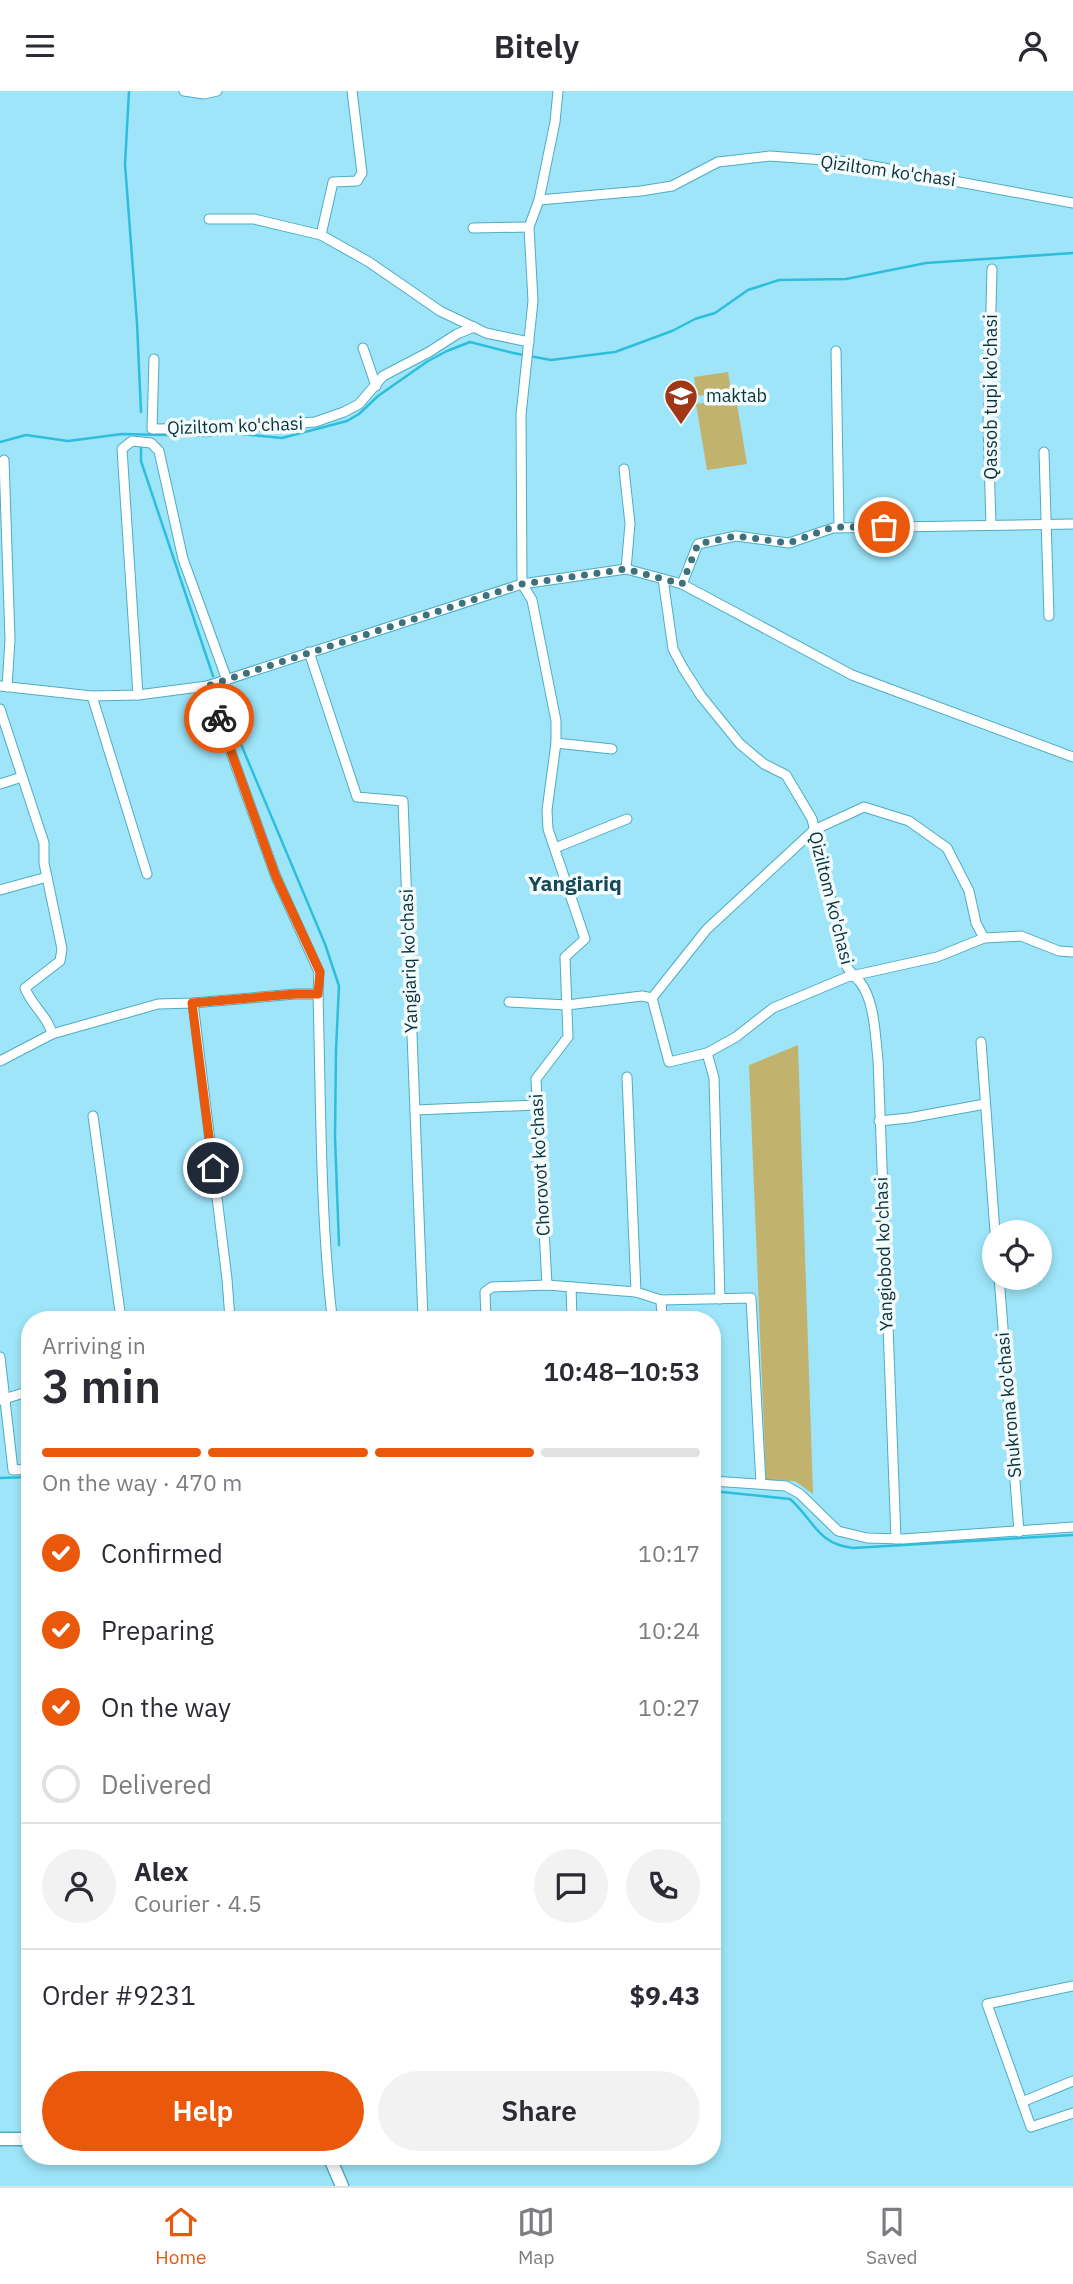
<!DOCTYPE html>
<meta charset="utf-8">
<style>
:root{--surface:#fff;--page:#f2f2f3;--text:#2b2b33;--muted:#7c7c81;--line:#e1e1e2;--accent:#ea580c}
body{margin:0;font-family:"IBM Plex Sans",sans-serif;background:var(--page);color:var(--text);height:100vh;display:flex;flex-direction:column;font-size:26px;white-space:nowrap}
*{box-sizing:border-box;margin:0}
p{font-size:23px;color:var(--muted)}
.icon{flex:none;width:38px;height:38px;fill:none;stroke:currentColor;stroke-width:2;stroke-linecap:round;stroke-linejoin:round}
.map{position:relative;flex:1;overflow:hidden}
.sheet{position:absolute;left:21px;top:1220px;width:700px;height:854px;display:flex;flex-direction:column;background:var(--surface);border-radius:28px;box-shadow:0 4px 10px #0003}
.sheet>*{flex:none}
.fabs{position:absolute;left:982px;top:1129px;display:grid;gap:14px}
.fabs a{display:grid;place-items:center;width:70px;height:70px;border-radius:50%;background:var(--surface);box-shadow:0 4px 10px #0003;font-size:35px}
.pin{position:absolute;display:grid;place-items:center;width:60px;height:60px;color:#fff;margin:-30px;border:4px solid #fff;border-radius:50%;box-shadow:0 2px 7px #0007}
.courier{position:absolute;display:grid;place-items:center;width:70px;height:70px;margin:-35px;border:5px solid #ea580c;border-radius:50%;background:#fff;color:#222;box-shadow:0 2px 9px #0007}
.summary em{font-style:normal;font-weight:600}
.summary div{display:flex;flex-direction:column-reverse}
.summary{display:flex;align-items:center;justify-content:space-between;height:119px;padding:0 21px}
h1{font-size:46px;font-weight:600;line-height:52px}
.bar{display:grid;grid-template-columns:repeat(4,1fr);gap:10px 7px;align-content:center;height:84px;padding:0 21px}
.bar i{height:9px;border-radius:5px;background:var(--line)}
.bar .selected{background:var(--accent)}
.bar p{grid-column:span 4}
.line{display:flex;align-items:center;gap:18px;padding:0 21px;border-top:2px solid var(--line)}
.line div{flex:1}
.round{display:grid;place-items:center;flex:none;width:74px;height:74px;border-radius:37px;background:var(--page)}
ol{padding:0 21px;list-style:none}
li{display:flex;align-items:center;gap:21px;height:77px}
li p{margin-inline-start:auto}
li .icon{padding:7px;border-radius:50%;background:var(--accent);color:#fff;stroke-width:4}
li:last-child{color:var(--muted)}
li i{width:38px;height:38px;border:4px solid var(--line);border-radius:50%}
.action{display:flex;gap:14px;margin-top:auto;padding:14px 21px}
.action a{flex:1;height:80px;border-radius:42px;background:var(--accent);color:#fff;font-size:28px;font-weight:600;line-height:80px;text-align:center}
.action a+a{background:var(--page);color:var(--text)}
header{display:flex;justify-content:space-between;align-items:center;height:91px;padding:0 21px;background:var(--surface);font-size:32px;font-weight:600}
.tab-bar{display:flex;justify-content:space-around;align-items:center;height:98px;border-top:2px solid var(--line);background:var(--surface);font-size:19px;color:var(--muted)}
.tab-bar a{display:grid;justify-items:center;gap:4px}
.tab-bar .selected{color:var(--accent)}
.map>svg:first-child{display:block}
.green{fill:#c1b26e}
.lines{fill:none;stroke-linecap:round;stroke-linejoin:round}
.stream{stroke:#2dbede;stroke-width:2.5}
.street-casing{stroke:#4eacc3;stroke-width:11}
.secondary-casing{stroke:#4eacc3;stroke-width:15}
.street{stroke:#fff;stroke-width:9}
.secondary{stroke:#fff;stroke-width:12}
.done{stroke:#3c717e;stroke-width:7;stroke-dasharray:0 12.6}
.route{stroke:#ea580c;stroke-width:9}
.labels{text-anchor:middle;stroke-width:7;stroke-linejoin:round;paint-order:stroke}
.street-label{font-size:18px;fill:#08323c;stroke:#f3fbfd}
.poi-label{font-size:18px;fill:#08323c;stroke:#f3fbfd;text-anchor:start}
.quarter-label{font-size:21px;font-weight:bold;fill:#164955;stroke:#f3fbfd}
</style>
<header><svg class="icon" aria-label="menu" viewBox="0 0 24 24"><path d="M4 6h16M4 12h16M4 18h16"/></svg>Bitely<svg class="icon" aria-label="person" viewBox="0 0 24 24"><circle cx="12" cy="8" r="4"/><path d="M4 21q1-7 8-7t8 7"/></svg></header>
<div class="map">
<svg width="1073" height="2095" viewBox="0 0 1073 2095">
<rect width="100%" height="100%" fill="#9ee5f9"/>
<!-- green -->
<g class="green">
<polygon points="728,281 731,300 697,305 694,286"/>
<polygon points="736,307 747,373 707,379 696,313"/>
<polygon points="798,954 813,1403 795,1390 766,1389 749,974"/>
</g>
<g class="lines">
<!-- stream -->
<g class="stream">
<polyline points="129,0 125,73 137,232 141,321"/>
<polyline points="0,351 26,344 68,350 122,343 207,345 230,342 282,347 347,330 359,323 378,305 428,270 447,260 470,251 513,262 551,269 615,261 672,240 695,228 715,222 748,199 779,189 846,188 926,172 1073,162"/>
<polyline points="141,355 141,370 213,585"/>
<polyline points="222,608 325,853 339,895 336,959 335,1046 339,1154"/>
<polyline points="0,1387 30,1386"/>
<path d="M712,1400L790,1408C814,1429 817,1453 853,1457L1073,1444"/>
</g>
<!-- street casing -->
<g class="street-casing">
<g id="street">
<polyline points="184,0 204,3 217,0"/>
<polyline points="539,109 641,100 672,95 718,71 770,65 851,71 1073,112"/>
<polyline points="209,128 254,128 321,144 369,171 440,220 486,242 529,251"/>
<polyline points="473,137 529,136"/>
<polyline points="321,144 333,91 357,90 362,82 352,0"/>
<polyline points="363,257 376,295"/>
<polyline points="836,260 839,436"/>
<polyline points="154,268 152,338 236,337 315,331 344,321 359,313 383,285 429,261 457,243 474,236"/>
<polyline points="1044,361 1049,525"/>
<polyline points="4,369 10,548 7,596"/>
<polyline points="624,378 630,433 626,478"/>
<polyline points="991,434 988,334 992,178"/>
<path d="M663,488L673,558L683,577L701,605L740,653L764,673L786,684L812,728L846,874C850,882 855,885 860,891C875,910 875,945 878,968L896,1448"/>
<polyline points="682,493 698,453 736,445 789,452 833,437 1073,433"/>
<polyline points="309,561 357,706 403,710 423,1228"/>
<polyline points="0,595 92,605 138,604 207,595 522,493 626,478 682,493 852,584 1073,666"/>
<path d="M207,595L276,786L319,881L318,903C321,1011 320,1119 332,1226L347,1228"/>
<polyline points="138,604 122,358 132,350 151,352 159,360 183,468 227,589"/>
<polyline points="92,605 147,783"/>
<path d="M0,618L44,752V772L62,858L60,870L25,897C31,914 48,925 52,943"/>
<polyline points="556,652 612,658"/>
<polyline points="0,693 22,686"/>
<polyline points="555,757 627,728"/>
<polyline points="0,799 47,786"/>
<polyline points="652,907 669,971 707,962 736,946 773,917 847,886 937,866 984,847 1021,845 1059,860 1073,861"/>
<polyline points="652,907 707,838 814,739 864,716 909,730 947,757 969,800 976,832 984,847"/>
<polyline points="509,911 567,914 642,905 652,907"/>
<polyline points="193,912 227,1188 230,1228"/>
<polyline points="981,951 995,1141"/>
<polyline points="707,962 714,987 720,1208"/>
<polyline points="0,970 52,943 158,913 193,912 295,903 318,903"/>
<polyline points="627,986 636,1201"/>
<polyline points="415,1019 537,1014"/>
<polyline points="93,1025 121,1228"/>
<polyline points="879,1030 909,1027 985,1013"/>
<polyline points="999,1186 1019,1441"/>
<polyline points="547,1194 536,988 568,946 565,866 585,848 548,738 547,719 556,652 556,630 532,509 522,493 521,324 533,210 529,136 539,109 555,31 558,0"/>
<polyline points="571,1196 572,1228"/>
<polyline points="661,1209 662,1228"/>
<polyline points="486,1228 485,1201 492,1196 547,1194 636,1201 661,1209 751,1207 761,1393"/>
<polyline points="0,1266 13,1379 30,1378"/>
<polyline points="1,1309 30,1300"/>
<polyline points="712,1390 786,1395 800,1403 838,1440 867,1447 903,1448 1073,1436"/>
<polyline points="1073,1895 987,1913 1031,2036 1073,2022"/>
<polyline points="1022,2011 1073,1990"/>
</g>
</g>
<!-- secondary casing -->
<g class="secondary-casing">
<g id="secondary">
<polyline points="0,2048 30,2048"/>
<polyline points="329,2065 342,2095"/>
</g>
</g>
<!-- street -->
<use href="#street" class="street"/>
<!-- secondary -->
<use href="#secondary" class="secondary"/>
</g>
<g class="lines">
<!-- done -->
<polyline class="done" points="219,627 207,595 522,493 626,478 682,493 698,453 736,445 789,452 833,436 884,436"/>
<!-- route -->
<polyline class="route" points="213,1077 192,912 295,903 318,903 320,881 276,786 219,627"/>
</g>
<!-- icons -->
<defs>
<g id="school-pin" transform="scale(1.75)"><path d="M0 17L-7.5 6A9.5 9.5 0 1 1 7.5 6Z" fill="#a03818" stroke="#f3fbfd"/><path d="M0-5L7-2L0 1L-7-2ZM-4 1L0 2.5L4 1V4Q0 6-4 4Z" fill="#fff"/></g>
</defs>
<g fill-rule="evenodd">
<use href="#school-pin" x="681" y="305"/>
</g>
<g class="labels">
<!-- street labels -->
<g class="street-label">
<text transform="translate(888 80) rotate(8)" y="6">Qiziltom ko'chasi</text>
<text transform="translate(991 306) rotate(-90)" y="6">Qassob tupi ko'chasi</text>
<text transform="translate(235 335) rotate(-2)" y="6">Qiziltom ko'chasi</text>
<text transform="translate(831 807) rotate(76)" y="6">Qiziltom ko'chasi</text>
<text transform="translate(409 870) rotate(-92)" y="6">Yangiariq ko'chasi</text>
<text transform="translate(540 1074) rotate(-93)" y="6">Chorovot ko'chasi</text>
<text transform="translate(884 1163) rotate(-92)" y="6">Yangiobod ko'chasi</text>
<text transform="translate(1009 1314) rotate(-95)" y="6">Shukrona ko'chasi</text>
</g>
<!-- poi labels -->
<g class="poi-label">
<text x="706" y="311">maktab</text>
</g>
<!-- quarter labels -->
<g class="quarter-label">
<text x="575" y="800">Yangiariq</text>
</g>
</g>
</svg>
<div class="fabs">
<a><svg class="icon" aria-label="locate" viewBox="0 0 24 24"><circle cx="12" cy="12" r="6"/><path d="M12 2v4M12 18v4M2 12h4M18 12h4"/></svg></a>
</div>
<div class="pin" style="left:884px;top:436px;background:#ea580c"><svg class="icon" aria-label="bag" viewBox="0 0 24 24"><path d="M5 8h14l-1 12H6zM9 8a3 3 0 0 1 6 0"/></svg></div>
<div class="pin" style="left:213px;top:1077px;background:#1f2937"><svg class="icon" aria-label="home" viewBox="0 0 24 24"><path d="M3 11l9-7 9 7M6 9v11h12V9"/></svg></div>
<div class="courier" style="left:219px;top:627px"><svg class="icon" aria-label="bike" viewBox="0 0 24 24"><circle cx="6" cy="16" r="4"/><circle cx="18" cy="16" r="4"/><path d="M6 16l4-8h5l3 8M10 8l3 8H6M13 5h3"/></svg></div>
<section class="sheet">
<div class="summary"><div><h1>3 min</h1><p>Arriving in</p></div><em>10:48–10:53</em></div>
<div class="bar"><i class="selected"></i><i class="selected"></i><i class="selected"></i><i></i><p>On the way · 470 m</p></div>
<ol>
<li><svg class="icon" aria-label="check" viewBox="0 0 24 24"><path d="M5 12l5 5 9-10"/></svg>Confirmed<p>10:17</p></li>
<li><svg class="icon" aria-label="check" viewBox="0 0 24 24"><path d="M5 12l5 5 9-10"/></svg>Preparing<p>10:24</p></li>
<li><svg class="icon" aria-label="check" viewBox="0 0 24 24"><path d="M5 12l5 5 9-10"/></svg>On the way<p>10:27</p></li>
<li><i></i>Delivered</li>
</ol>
<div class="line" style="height:126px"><a class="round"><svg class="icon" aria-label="person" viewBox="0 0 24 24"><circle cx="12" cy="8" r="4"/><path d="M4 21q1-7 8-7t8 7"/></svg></a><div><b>Alex</b><p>Courier · 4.5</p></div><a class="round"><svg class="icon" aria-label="chat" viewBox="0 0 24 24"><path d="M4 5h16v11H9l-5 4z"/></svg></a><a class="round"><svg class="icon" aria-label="phone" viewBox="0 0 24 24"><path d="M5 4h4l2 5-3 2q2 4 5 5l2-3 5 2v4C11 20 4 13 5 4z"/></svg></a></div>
<div class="line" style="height:91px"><div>Order #9231</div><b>$9.43</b></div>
<div class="action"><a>Help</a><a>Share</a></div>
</section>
</div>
<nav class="tab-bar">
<a class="selected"><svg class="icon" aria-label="home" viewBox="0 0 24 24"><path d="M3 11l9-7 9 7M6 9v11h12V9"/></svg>Home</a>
<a><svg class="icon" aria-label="map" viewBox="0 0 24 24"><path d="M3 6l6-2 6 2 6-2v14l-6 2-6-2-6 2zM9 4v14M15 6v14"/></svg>Map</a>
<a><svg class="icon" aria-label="saved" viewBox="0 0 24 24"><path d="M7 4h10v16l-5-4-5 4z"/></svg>Saved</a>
</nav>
